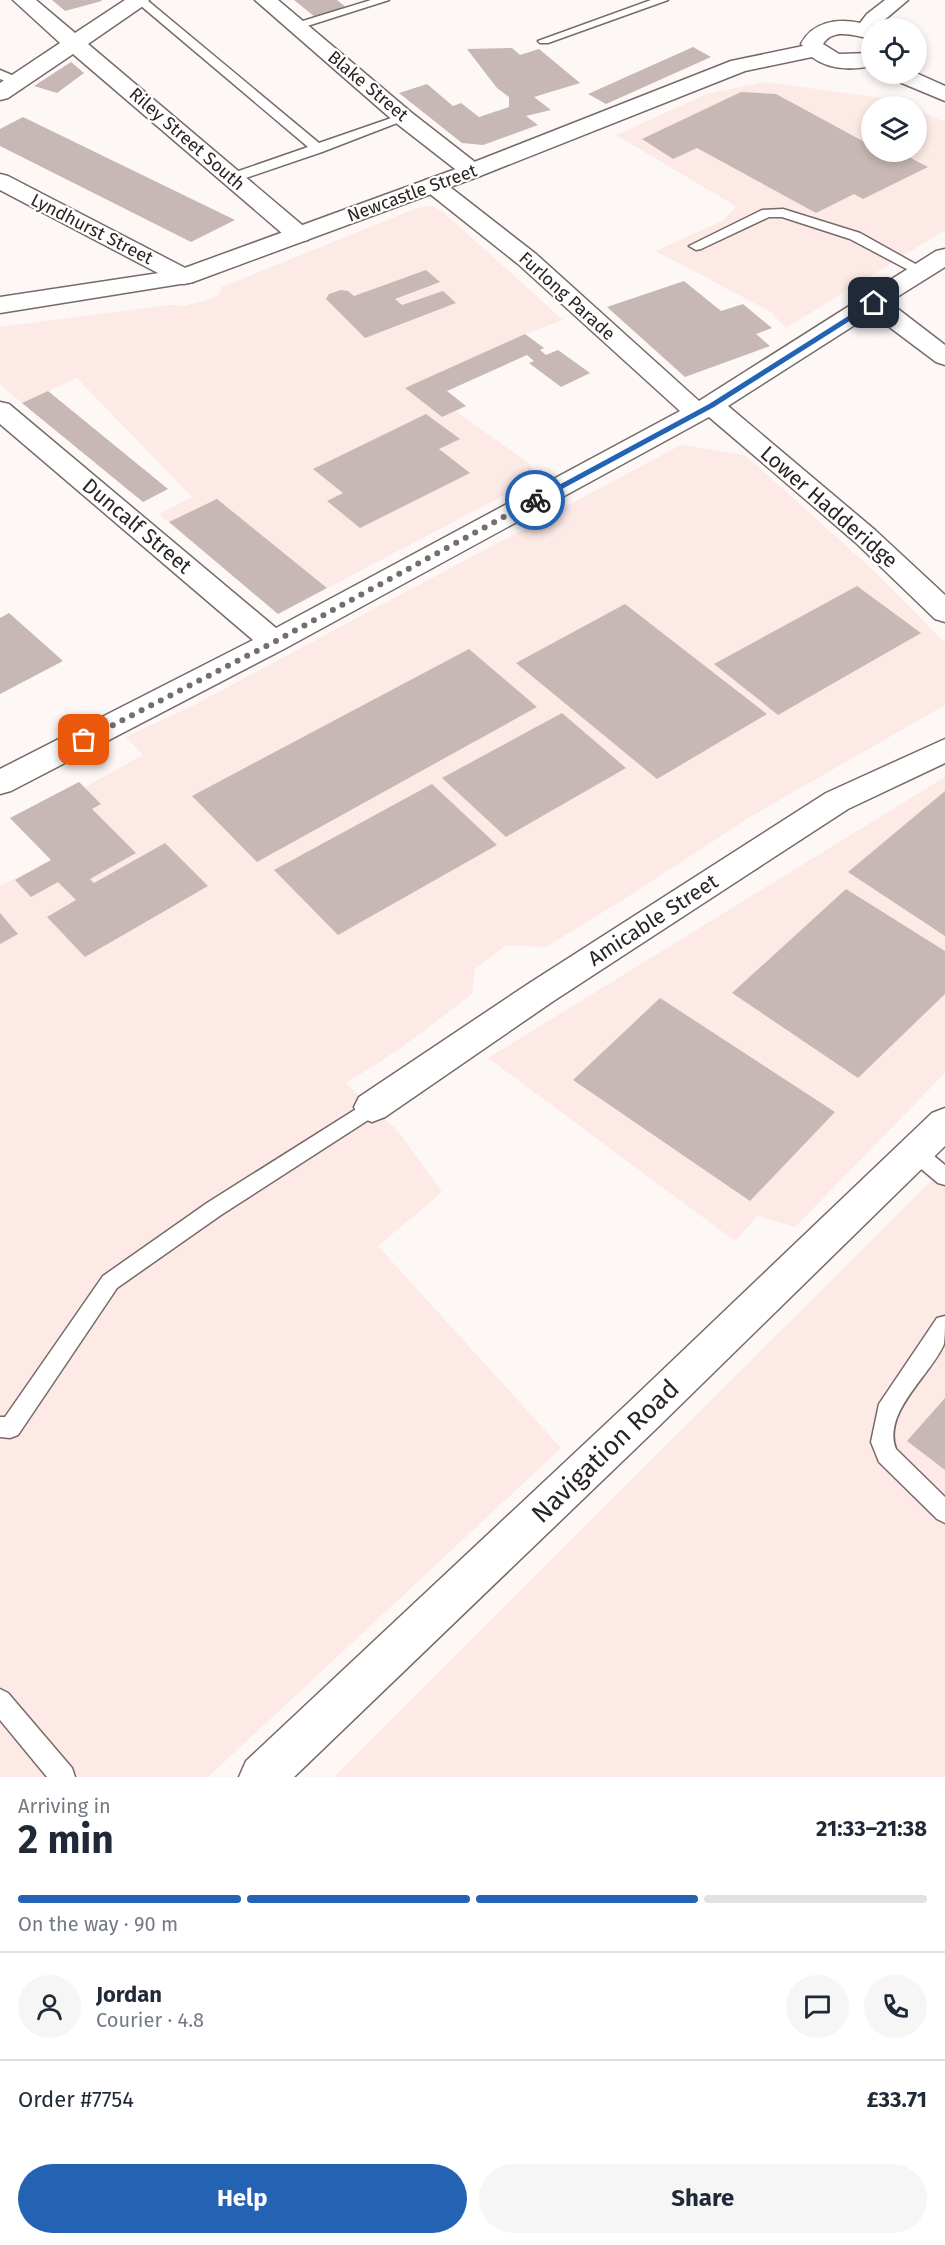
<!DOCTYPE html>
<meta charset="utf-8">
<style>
:root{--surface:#fff;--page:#f6f6f7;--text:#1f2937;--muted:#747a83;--line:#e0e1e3;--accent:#2462b4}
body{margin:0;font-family:"Fira Sans",sans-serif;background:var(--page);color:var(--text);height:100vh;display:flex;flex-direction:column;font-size:22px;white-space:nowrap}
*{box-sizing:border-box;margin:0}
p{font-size:20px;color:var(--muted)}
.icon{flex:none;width:33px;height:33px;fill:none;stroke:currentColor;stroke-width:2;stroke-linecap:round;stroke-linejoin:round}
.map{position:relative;height:1777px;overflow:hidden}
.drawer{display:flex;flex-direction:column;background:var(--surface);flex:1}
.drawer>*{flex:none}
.tools{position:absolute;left:861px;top:18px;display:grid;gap:12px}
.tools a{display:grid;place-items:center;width:66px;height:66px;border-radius:50%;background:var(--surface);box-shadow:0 3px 9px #0003;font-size:30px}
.pin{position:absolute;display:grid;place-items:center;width:51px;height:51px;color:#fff;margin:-26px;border-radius:12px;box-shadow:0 3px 9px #0006}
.courier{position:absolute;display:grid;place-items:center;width:60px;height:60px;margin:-30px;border:4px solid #2462b4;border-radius:50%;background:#fff;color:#222;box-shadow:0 2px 8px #0007}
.head em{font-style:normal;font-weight:700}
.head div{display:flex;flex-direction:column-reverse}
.head{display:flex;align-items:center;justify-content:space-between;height:102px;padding:0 18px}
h1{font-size:39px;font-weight:700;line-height:45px}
.bar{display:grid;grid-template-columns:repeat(4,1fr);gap:9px 6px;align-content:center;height:72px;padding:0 18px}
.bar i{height:8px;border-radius:4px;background:var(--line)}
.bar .on{background:var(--accent)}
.bar p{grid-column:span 4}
.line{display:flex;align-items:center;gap:15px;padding:0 18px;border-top:2px solid var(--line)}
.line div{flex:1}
.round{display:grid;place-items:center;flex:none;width:63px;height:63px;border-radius:32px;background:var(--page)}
.action{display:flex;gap:12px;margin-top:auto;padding:12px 18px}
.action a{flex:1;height:69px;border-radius:36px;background:var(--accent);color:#fff;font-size:24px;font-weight:700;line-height:69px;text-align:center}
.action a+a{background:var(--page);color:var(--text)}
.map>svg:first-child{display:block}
.built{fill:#fde9e5}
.building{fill:#c7b8b5}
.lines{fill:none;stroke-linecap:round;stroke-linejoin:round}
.lane-casing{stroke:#776a67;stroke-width:3}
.street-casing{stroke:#776a67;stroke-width:3}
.secondary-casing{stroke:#776a67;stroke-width:3}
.lane{fill:#fff;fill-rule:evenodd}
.street{fill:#fff;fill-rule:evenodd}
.secondary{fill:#fff;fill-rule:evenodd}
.route{fill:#2462b4}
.done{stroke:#746e6c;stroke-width:6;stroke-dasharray:0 10.8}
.labels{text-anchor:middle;stroke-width:4.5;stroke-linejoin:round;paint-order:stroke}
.far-street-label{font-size:18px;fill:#2a2423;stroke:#fff}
.street-label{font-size:21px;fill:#2a2423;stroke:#fff}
.near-street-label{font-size:26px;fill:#2a2423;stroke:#fff}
</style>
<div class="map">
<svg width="945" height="1777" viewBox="0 0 945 1777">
<rect width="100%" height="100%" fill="#fdf7f5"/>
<!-- built -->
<g class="built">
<polygon points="764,82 890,99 908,106 872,106 872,152 916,152 917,110 945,122 945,230 786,328 771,312 656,251 724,220 736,206 616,135 707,94"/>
<polygon points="433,206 444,213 563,320 525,334 406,388 442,417 455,411 529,463 533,469 533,480 278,614 159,514 192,497 77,378 22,403 0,384 0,327 169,305 183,306 204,301 218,296 222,287 417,208"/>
<polygon points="681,445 745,455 872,569 945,643 945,705 750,817 629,896 546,947 507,945 475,969 472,994 398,1050 346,1083 399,1132 442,1192 378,1246 561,1448 208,1777 0,1777 0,886 51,860 10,818 79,782 85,787 143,755 126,737 198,703"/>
<polygon points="945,777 945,1073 795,1227 757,1216 735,1241 488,1058"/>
<polygon points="945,1167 945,1777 334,1777 622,1489"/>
</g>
<!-- building -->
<g class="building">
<polygon points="52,0 101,0 102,1 65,11"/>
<polygon points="294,0 337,0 347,8 315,17"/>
<polygon points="693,47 711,57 606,104 588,94"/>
<polygon points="512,48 520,55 539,49 580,83 534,97 551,110 526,116 538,125 483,145 462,143 399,93 427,84 453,106 461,103 479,117 509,107 509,97 497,88 467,49"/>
<polygon points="71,62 84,73 57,93 34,86"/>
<polygon points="741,92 776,94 872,146 872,152 899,152 928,167 863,199 854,194 816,213 697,148 673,159 642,139"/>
<polygon points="23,117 235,220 191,242 0,146 0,129"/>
<polygon points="426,270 440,282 395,299 402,305 443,291 456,303 365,338 326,299 329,294 341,290 348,291 354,296"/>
<polygon points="684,281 721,311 743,304 772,328 756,334 770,346 685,377 607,307"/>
<polygon points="525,334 544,348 540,350 546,355 558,350 590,373 561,387 529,363 534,361 527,355 447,391 466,406 442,417 405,388"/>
<polygon points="48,391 168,489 143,502 22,403"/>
<polygon points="426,414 460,439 439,449 470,473 360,528 327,501 343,493 313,469"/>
<polygon points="217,499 327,588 278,614 169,522"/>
<polygon points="857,586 921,633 778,715 714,664"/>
<polygon points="625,604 767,714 657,779 516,663"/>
<polygon points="9,613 63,661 0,694 0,618"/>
<polygon points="469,649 537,707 257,862 192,796"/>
<polygon points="562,713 626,768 506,837 442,778"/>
<polygon points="79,782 101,804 92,809 136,853 90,879 94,883 165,843 208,886 85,957 47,917 76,900 58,882 31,897 15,880 51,860 10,818"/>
<polygon points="432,784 497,845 338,935 274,870"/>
<polygon points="945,791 945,936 848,872"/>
<polygon points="846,889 945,951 945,994 858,1078 732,993"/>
<polygon points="0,913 18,934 0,944"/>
<polygon points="660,998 835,1112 750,1201 573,1080"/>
<polygon points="945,1398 945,1470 907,1441"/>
</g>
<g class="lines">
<!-- lane casing -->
<g class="lane-casing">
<g id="lane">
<polygon points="134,0 147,0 319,143 400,115 404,114 410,118 322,152 237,181 227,181 226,178 227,175 308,147"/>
<polygon points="371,0 389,0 301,28 293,28 291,26 293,24"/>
<polygon points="651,0 668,0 548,43 540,43 538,41"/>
<polygon points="0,70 21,79 23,82 17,86 0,79"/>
<polygon points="783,209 860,233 928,271 926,274 916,274 850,239 782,217 769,217 701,249 696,250 689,246 762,210"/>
<polygon points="372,1099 379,1101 382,1107 379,1113 221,1215 117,1288 18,1435 10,1438 0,1437 0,1417 5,1417 103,1276 207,1203"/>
<polygon points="915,1144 922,1146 945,1165 945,1185 938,1183 908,1158 905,1152 908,1146"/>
<path d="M945,1316C945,1324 945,1337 944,1344C931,1375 882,1412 896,1449L945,1497V1523L937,1519L879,1462L871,1442L879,1404L937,1318Z"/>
<polygon points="0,1689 8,1693 72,1768 75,1777 47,1777 0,1720"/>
</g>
</g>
<!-- street casing -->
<g class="street-casing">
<g id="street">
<polygon points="13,0 36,0 75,33 125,0 149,0 146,4 88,44 308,230 311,235 308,240 299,242 290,240 73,54 8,98 0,100 0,83 60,43"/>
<polygon points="255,0 278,0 412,113 480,166 484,171 480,176 472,178 464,176 396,123"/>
<polygon points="0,174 8,176 193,272 196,277 193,282 184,284 175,282 0,190"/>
<polygon points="433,178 441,180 536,254 699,401 936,251 945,249 945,267 889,302 945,345 945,365 936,362 872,314 728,406 875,530 945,595 945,622 935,619 855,542 709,417 284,649 11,791 0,794 0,769 253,640 0,424 0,402 9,404 276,628 680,411 518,264 425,190 421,185 425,180"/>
<polygon points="945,739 945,763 848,809 552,1002 385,1117 372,1122 359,1117 354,1107 359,1097 528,984 826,793"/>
<polygon points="945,1108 945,1146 656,1429 294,1777 239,1777 246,1761 628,1403 932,1113"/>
</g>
</g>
<!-- secondary casing -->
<g class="secondary-casing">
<g id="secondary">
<path d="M885,0H908L882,22L880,28H872V39C856,36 833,27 823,44L839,54L872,53V66C852,70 829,70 812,57L745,71L480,176L193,282L0,313V297L179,270L464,166L731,61L803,46L801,44C812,22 837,18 860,23L867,14Z"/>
<polygon points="916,73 945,86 945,101 892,79 889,74"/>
</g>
</g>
<!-- lane -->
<use href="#lane" class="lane"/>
<!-- street -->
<use href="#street" class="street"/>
<!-- secondary -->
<use href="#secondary" class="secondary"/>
</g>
<!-- route -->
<polygon class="route" points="872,301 878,303 714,407 538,502 531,500 709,404"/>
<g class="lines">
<!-- done -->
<polyline class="done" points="84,740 274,642 535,500"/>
</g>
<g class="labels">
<!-- far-street labels -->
<g class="far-street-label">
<text transform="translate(368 86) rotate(40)" y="6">Blake Street</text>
<text transform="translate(187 139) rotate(41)" y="6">Riley Street South</text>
<text transform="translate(412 193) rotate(-20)" y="6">Newcastle Street</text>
<text transform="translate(92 229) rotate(27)" y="6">Lyndhurst Street</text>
<text transform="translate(567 296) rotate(42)" y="6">Furlong Parade</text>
</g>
<!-- street labels -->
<g class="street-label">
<text transform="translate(829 507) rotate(41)" y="7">Lower Hadderidge</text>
<text transform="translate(137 526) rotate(40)" y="7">Duncalf Street</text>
<text transform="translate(653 920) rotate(-33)" y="7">Amicable Street</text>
</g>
<!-- near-street labels -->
<g class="near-street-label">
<text transform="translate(605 1451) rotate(-44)" y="9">Navigation Road</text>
</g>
</g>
</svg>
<div class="tools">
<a><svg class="icon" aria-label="locate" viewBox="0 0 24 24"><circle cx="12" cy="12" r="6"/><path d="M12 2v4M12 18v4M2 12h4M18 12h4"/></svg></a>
<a><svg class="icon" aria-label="layers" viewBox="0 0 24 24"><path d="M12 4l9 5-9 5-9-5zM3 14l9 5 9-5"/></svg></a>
</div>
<div class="pin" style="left:84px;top:740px;background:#ea580c"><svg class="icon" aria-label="bag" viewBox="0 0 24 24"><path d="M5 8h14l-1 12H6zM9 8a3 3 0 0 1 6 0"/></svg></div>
<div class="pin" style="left:874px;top:303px;background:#1f2937"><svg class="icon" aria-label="home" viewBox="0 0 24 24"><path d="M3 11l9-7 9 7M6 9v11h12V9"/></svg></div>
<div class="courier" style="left:535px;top:500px"><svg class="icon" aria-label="bike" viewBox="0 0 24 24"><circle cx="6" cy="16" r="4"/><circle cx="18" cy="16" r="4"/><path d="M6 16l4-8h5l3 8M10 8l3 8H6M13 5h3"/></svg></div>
</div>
<section class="drawer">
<div class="head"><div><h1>2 min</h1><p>Arriving in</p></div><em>21:33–21:38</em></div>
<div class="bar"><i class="on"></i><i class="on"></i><i class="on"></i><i></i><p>On the way · 90 m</p></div>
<div class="line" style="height:108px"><a class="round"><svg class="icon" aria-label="person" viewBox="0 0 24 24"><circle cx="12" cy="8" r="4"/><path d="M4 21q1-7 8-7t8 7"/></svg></a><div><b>Jordan</b><p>Courier · 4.8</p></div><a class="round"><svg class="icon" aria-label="chat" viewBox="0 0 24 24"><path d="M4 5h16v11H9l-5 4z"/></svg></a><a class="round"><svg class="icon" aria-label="phone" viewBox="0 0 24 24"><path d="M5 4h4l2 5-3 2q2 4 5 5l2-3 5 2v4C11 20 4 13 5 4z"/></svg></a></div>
<div class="line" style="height:78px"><div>Order #7754</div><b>£33.71</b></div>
<div class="action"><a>Help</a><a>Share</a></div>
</section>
